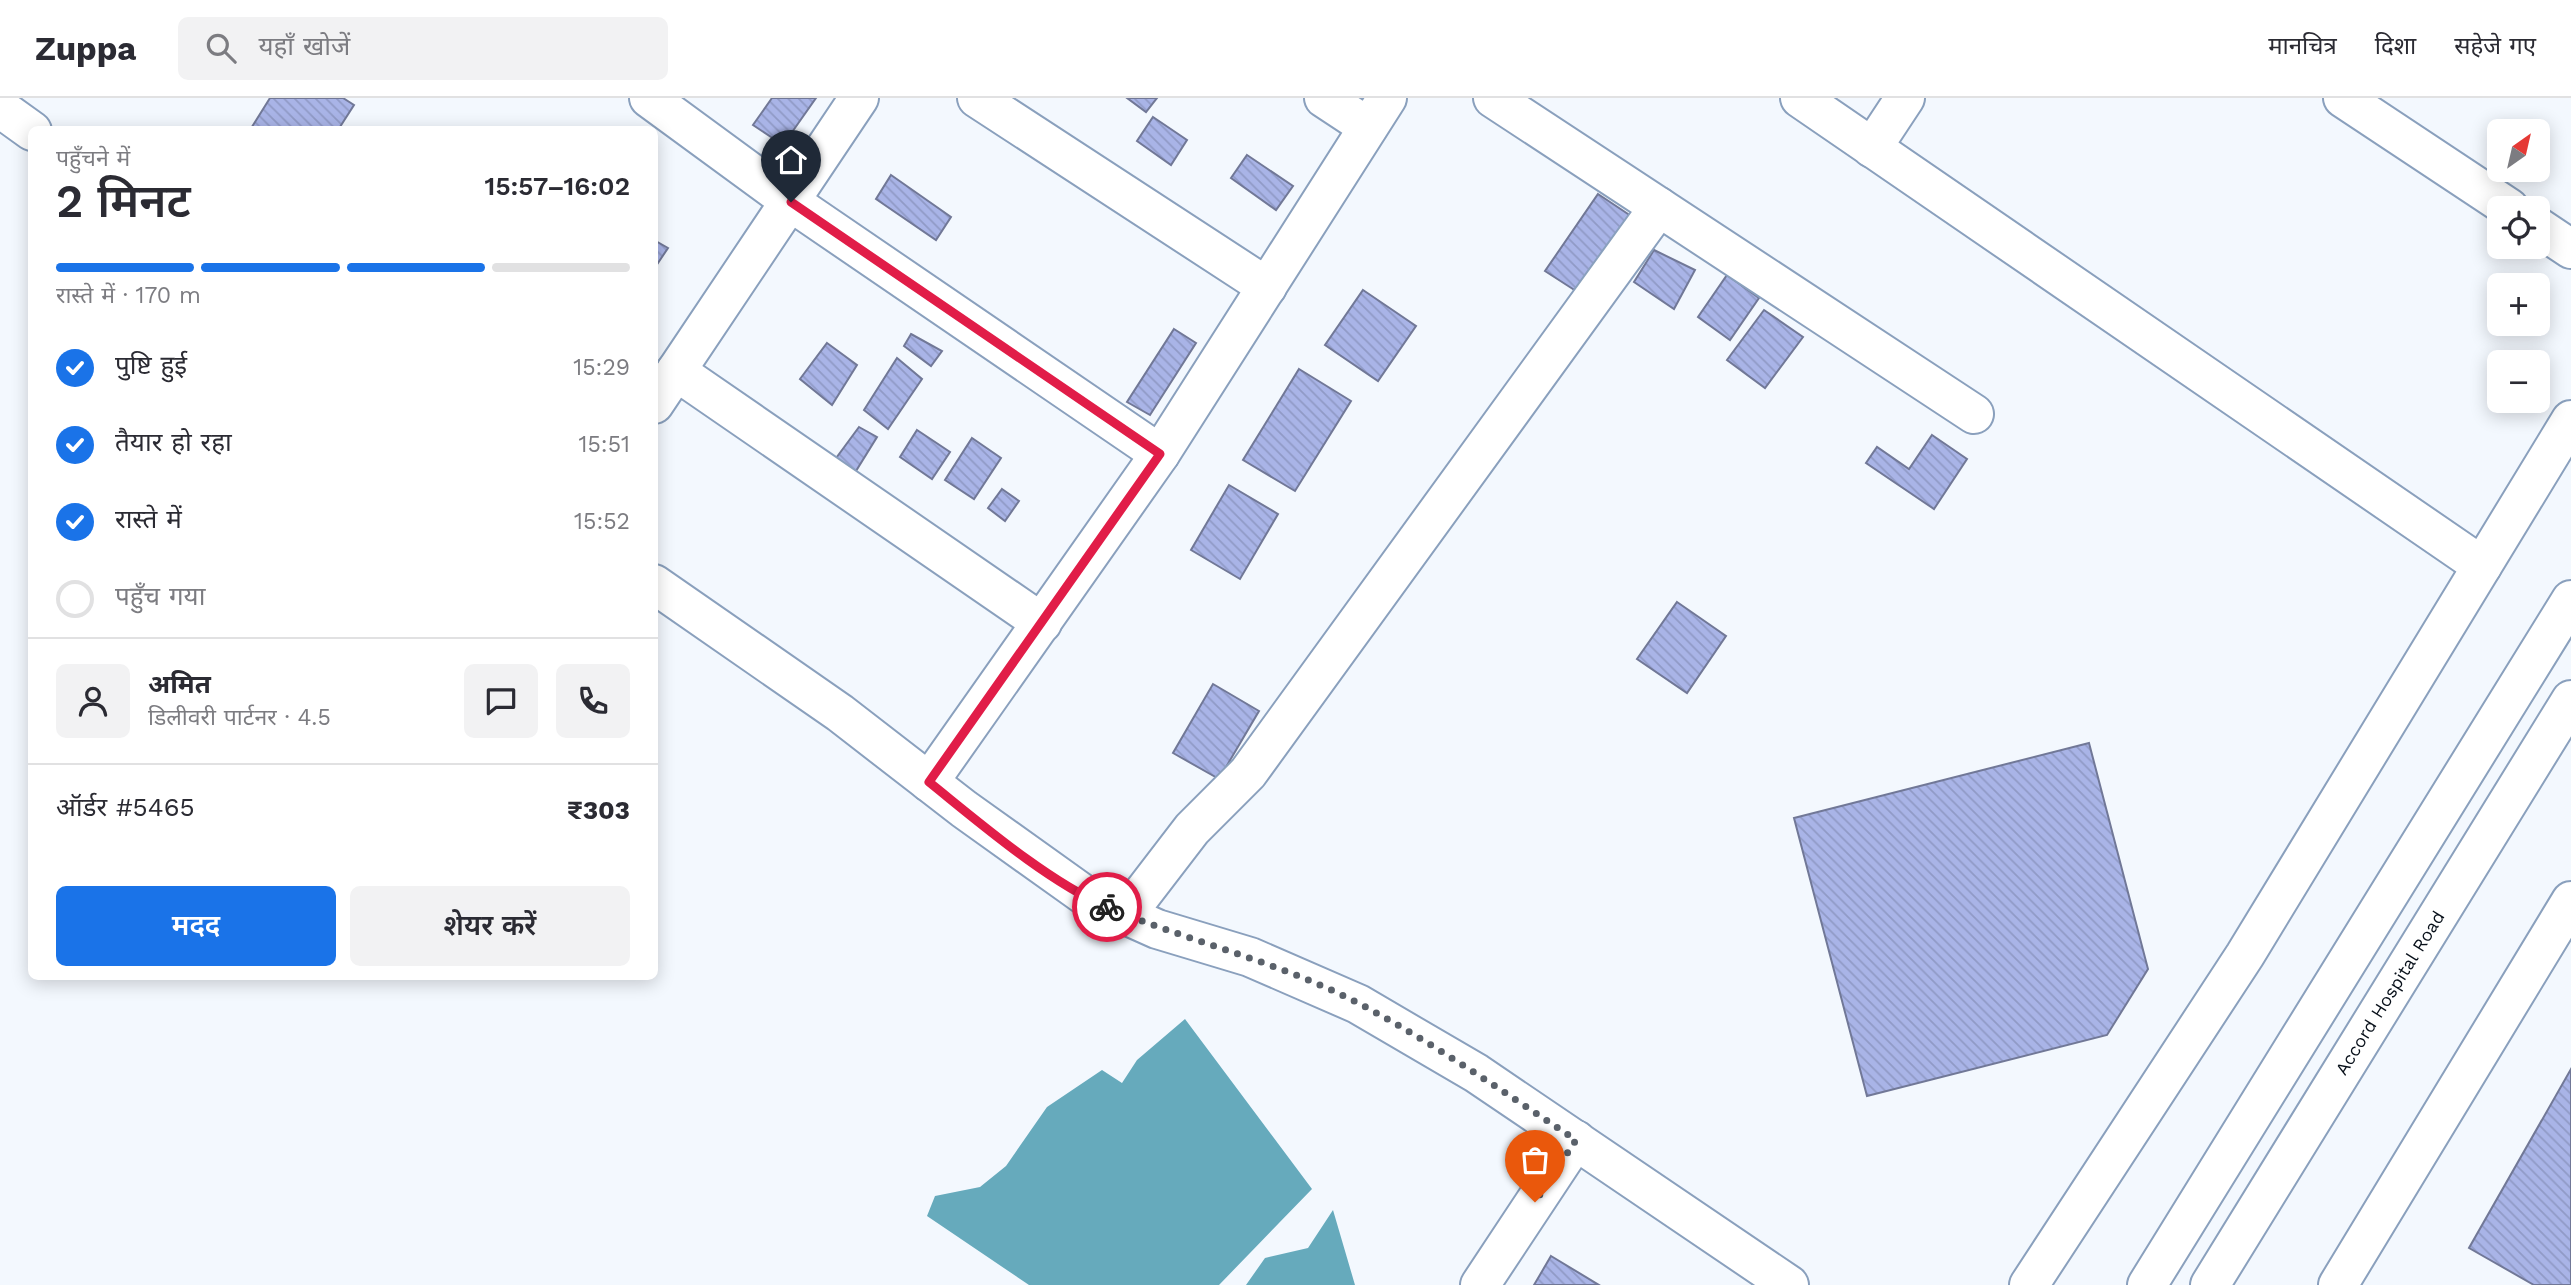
<!DOCTYPE html>
<html lang="hi">
<meta charset="utf-8">
<style>
:root{--surface:#fff;--page:#f2f2f3;--text:#2b2b33;--muted:#7c7c81;--line:#e1e1e2;--accent:#1a73e8}
body{margin:0;font-family:"Work Sans","Noto Sans Devanagari",sans-serif;background:var(--page);color:var(--text);height:100vh;display:flex;flex-direction:column;font-size:26px;white-space:nowrap}
*{box-sizing:border-box;margin:0}
p{font-size:23px;color:var(--muted)}
.icon{flex:none;width:38px;height:38px;fill:none;stroke:currentColor;stroke-width:2;stroke-linecap:round;stroke-linejoin:round}
.map{position:relative;flex:1;overflow:hidden}
.drawer{position:absolute;left:28px;top:28px;width:630px;height:854px;display:flex;flex-direction:column;background:var(--surface);border-radius:10px;box-shadow:0 4px 18px #0003}
.drawer>*{flex:none}
.needle{width:46px;rotate:34deg}
.controls{position:absolute;left:2487px;top:21px;display:grid;gap:14px}
.controls a{display:grid;place-items:center;width:63px;height:63px;border-radius:10px;background:var(--surface);box-shadow:0 4px 18px #0003;font-size:35px}
.pin{position:absolute;display:grid;place-items:center;width:60px;height:60px;color:#fff;margin:-72px -30px;border-radius:50% 50% 50% 0;rotate:-45deg;box-shadow:0 0 7px #0007}
.pin .icon{rotate:45deg}
.courier{position:absolute;display:grid;place-items:center;width:70px;height:70px;margin:-35px;border:5px solid #e11d48;border-radius:50%;background:#fff;color:#222;box-shadow:0 2px 9px #0007}
.headline em{font-style:normal;font-weight:600}
.headline div{display:flex;flex-direction:column-reverse}
.headline{display:flex;align-items:center;justify-content:space-between;height:119px;padding:0 28px}
h1{font-size:46px;font-weight:600;line-height:52px}
.bar{display:grid;grid-template-columns:repeat(4,1fr);gap:10px 7px;align-content:center;height:84px;padding:0 28px}
.bar i{height:9px;border-radius:5px;background:var(--line)}
.bar .current{background:var(--accent)}
.bar p{grid-column:span 4}
.line{display:flex;align-items:center;gap:18px;padding:0 28px;border-top:2px solid var(--line)}
.line div{flex:1}
.round{display:grid;place-items:center;flex:none;width:74px;height:74px;border-radius:10px;background:var(--page)}
ol{padding:0 28px;list-style:none}
li{display:flex;align-items:center;gap:21px;height:77px}
li p{margin-inline-start:auto}
li .icon{padding:7px;border-radius:50%;background:var(--accent);color:#fff;stroke-width:4}
li:last-child{color:var(--muted)}
li i{width:38px;height:38px;border:4px solid var(--line);border-radius:50%}
.primary-button{display:flex;gap:14px;margin-top:auto;padding:14px 28px}
.primary-button a{flex:1;height:80px;border-radius:10px;background:var(--accent);color:#fff;font-size:28px;font-weight:600;line-height:80px;text-align:center}
.primary-button a+a{background:var(--page);color:var(--text)}
header{display:flex;align-items:center;gap:42px;box-sizing:border-box;height:98px;padding:0 35px;background:var(--surface);border-bottom:2px solid var(--line)}
header strong{font-size:33px}
nav{display:flex;gap:38px;margin-inline-start:auto;font-size:24px}
.search{width:490px;height:63px;background:var(--page);display:flex;align-items:center;gap:18px;box-sizing:border-box;padding:0 24px;border-radius:10px;color:var(--muted);font-size:26px}
.map>svg:first-child{display:block}
.water{fill:#66aabc}
.building{fill:url(#building-back-hatch);stroke:#717897;stroke-width:2}
.lines{fill:none;stroke-linecap:round;stroke-linejoin:round}
.minor-casing{stroke:#8aa0bd;stroke-width:42}
.tertiary-casing{stroke:#8aa0bd;stroke-width:42}
.minor{stroke:#fff;stroke-width:38}
.tertiary{stroke:#fff;stroke-width:38}
.done{stroke:#5a616a;stroke-width:7;stroke-dasharray:0 12.6}
.route{stroke:#e11d48;stroke-width:9}
.labels{text-anchor:middle;stroke-width:5;stroke-linejoin:round;paint-order:stroke}
.street-label{font-size:18px;fill:#08101a;stroke:#fff}
</style>
<header>
<strong>Zuppa</strong>
<div class="search"><svg class="icon" aria-label="search" viewBox="0 0 24 24"><circle cx="10" cy="10" r="6"/><path d="M15 15l6 6"/></svg>यहाँ खोजें</div>
<nav><a>मानचित्र</a><a>दिशा</a><a>सहेजे गए</a></nav>
</header>
<div class="map">
<svg width="2571" height="1187" viewBox="0 0 2571 1187">
<defs>
<pattern id="building-back-hatch" width="6" height="6" patternUnits="userSpaceOnUse" patternTransform="scale(1.75)"><rect width="6" height="6" fill="#a9b4e7"/><path d="M-1 5l2 2M0 0l6 6M5-1l2 2" fill="none" stroke="#909ac6"/></pattern>
</defs>
<rect width="100%" height="100%" fill="#f3f8fe"/>
<!-- water -->
<g class="water">
<polygon points="1185,921 1312,1091 1219,1187 1029,1187 927,1118 935,1098 980,1089 1006,1068 1047,1009 1102,972 1122,985 1137,962"/>
<polygon points="1333,1112 1355,1187 1246,1187 1265,1160 1308,1150"/>
</g>
<!-- building -->
<g class="building">
<polygon points="270,0 343,0 354,7 338,32 250,32"/>
<polygon points="772,0 816,0 783,47 753,27"/>
<polygon points="1127,0 1157,0 1146,14"/>
<polygon points="1153,19 1187,42 1171,67 1137,43"/>
<polygon points="1247,57 1293,88 1276,112 1231,80"/>
<polygon points="891,77 951,119 936,142 876,101"/>
<polygon points="1598,96 1631,118 1579,195 1545,173"/>
<polygon points="654,142 668,150 654,171"/>
<polygon points="1654,152 1695,172 1674,211 1634,184"/>
<polygon points="1727,177 1759,200 1730,242 1698,219"/>
<polygon points="1363,192 1416,228 1378,283 1325,247"/>
<polygon points="1764,212 1803,239 1765,290 1727,262"/>
<polygon points="1174,231 1196,245 1150,317 1127,304"/>
<polygon points="911,236 942,253 931,268 904,248"/>
<polygon points="827,245 857,267 832,307 800,281"/>
<polygon points="897,260 922,281 888,331 864,312"/>
<polygon points="1299,271 1351,303 1295,393 1243,362"/>
<polygon points="859,329 877,339 851,381 831,367"/>
<polygon points="917,332 950,354 932,381 900,359"/>
<polygon points="1932,337 1967,361 1934,411 1866,365 1877,349 1909,371"/>
<polygon points="972,340 1001,360 974,401 945,382"/>
<polygon points="1229,387 1278,416 1240,481 1191,452"/>
<polygon points="1002,391 1019,403 1005,423 988,410"/>
<polygon points="1677,504 1726,538 1687,595 1637,561"/>
<polygon points="1213,586 1259,613 1219,681 1173,655"/>
<polygon points="2089,645 2148,871 2107,937 1867,998 1794,720"/>
<polygon points="2571,971 2571,1187 2534,1187 2469,1150"/>
<polygon points="1551,1158 1599,1187 1534,1187"/>
</g>
<g class="lines">
<!-- minor casing -->
<g class="minor-casing">
<g id="minor">
<polyline points="649,0 791,104 1160,356"/>
<polyline points="977,0 1267,189"/>
<polyline points="1324,0 1368,29"/>
<polyline points="1493,0 1974,316"/>
<polyline points="1800,0 2482,468"/>
<polyline points="2343,0 2509,110"/>
<polyline points="0,10 32,33"/>
<polyline points="1872,50 1905,0"/>
<polyline points="2538,129 2571,151"/>
<polyline points="676,273 1042,525"/>
<polyline points="654,306 859,0"/>
<polyline points="654,486 840,615 964,711 1090,801 1157,831 1250,859 1358,906 1476,975 1789,1187"/>
<polyline points="929,684 1160,356 1387,0"/>
<polyline points="1126,817 1192,731 1248,675 1659,109"/>
<polyline points="1480,1187 1576,1042"/>
<polyline points="2029,1187 2245,857 2571,322"/>
<polyline points="2338,1187 2571,803"/>
</g>
</g>
<!-- tertiary casing -->
<g class="tertiary-casing">
<g id="tertiary">
<polyline points="2147,1187 2571,502"/>
<polyline points="2210,1187 2571,602"/>
</g>
</g>
<!-- minor -->
<use href="#minor" class="minor"/>
<!-- tertiary -->
<use href="#tertiary" class="tertiary"/>
</g>
<g class="lines">
<!-- done -->
<path class="done" d="M1107,809C1190,844 1280,864 1360,906C1435,946 1505,995 1576,1042L1535,1104"/>
<!-- route -->
<path class="route" d="M791,104L1160,356L929,684C980,725 1047,783 1107,809"/>
</g>
<g class="labels">
<!-- street labels -->
<g class="street-label">
<text transform="translate(2390 895) rotate(-58)" y="6">Accord Hospital Road</text>
</g>
</g>
</svg>
<div class="controls">
<a><svg class="needle" viewBox="-14 -14 28 28"><path d="M0-13l5 13h-10z" fill="#e53935"/><path d="M0 13l5-13h-10z" fill="#7c7c81"/></svg></a>
<a><svg class="icon" aria-label="locate" viewBox="0 0 24 24"><circle cx="12" cy="12" r="6"/><path d="M12 2v4M12 18v4M2 12h4M18 12h4"/></svg></a>
<a>+</a>
<a>−</a>
</div>
<div class="pin" style="left:1535px;top:1104px;background:#ea580c"><svg class="icon" aria-label="bag" viewBox="0 0 24 24"><path d="M5 8h14l-1 12H6zM9 8a3 3 0 0 1 6 0"/></svg></div>
<div class="pin" style="left:791px;top:104px;background:#1f2937"><svg class="icon" aria-label="home" viewBox="0 0 24 24"><path d="M3 11l9-7 9 7M6 9v11h12V9"/></svg></div>
<div class="courier" style="left:1107px;top:809px"><svg class="icon" aria-label="bike" viewBox="0 0 24 24"><circle cx="6" cy="16" r="4"/><circle cx="18" cy="16" r="4"/><path d="M6 16l4-8h5l3 8M10 8l3 8H6M13 5h3"/></svg></div>
<section class="drawer">
<div class="headline"><div><h1>2 मिनट</h1><p>पहुँचने में</p></div><em>15:57–16:02</em></div>
<div class="bar"><i class="current"></i><i class="current"></i><i class="current"></i><i></i><p>रास्ते में · 170 m</p></div>
<ol>
<li><svg class="icon" aria-label="check" viewBox="0 0 24 24"><path d="M5 12l5 5 9-10"/></svg>पुष्टि हुई<p>15:29</p></li>
<li><svg class="icon" aria-label="check" viewBox="0 0 24 24"><path d="M5 12l5 5 9-10"/></svg>तैयार हो रहा<p>15:51</p></li>
<li><svg class="icon" aria-label="check" viewBox="0 0 24 24"><path d="M5 12l5 5 9-10"/></svg>रास्ते में<p>15:52</p></li>
<li><i></i>पहुँच गया</li>
</ol>
<div class="line" style="height:126px"><a class="round"><svg class="icon" aria-label="person" viewBox="0 0 24 24"><circle cx="12" cy="8" r="4"/><path d="M4 21q1-7 8-7t8 7"/></svg></a><div><b>अमित</b><p>डिलीवरी पार्टनर · 4.5</p></div><a class="round"><svg class="icon" aria-label="chat" viewBox="0 0 24 24"><path d="M4 5h16v11H9l-5 4z"/></svg></a><a class="round"><svg class="icon" aria-label="phone" viewBox="0 0 24 24"><path d="M5 4h4l2 5-3 2q2 4 5 5l2-3 5 2v4C11 20 4 13 5 4z"/></svg></a></div>
<div class="line" style="height:91px"><div>ऑर्डर #5465</div><b>₹303</b></div>
<div class="primary-button"><a>मदद</a><a>शेयर करें</a></div>
</section>
</div>
